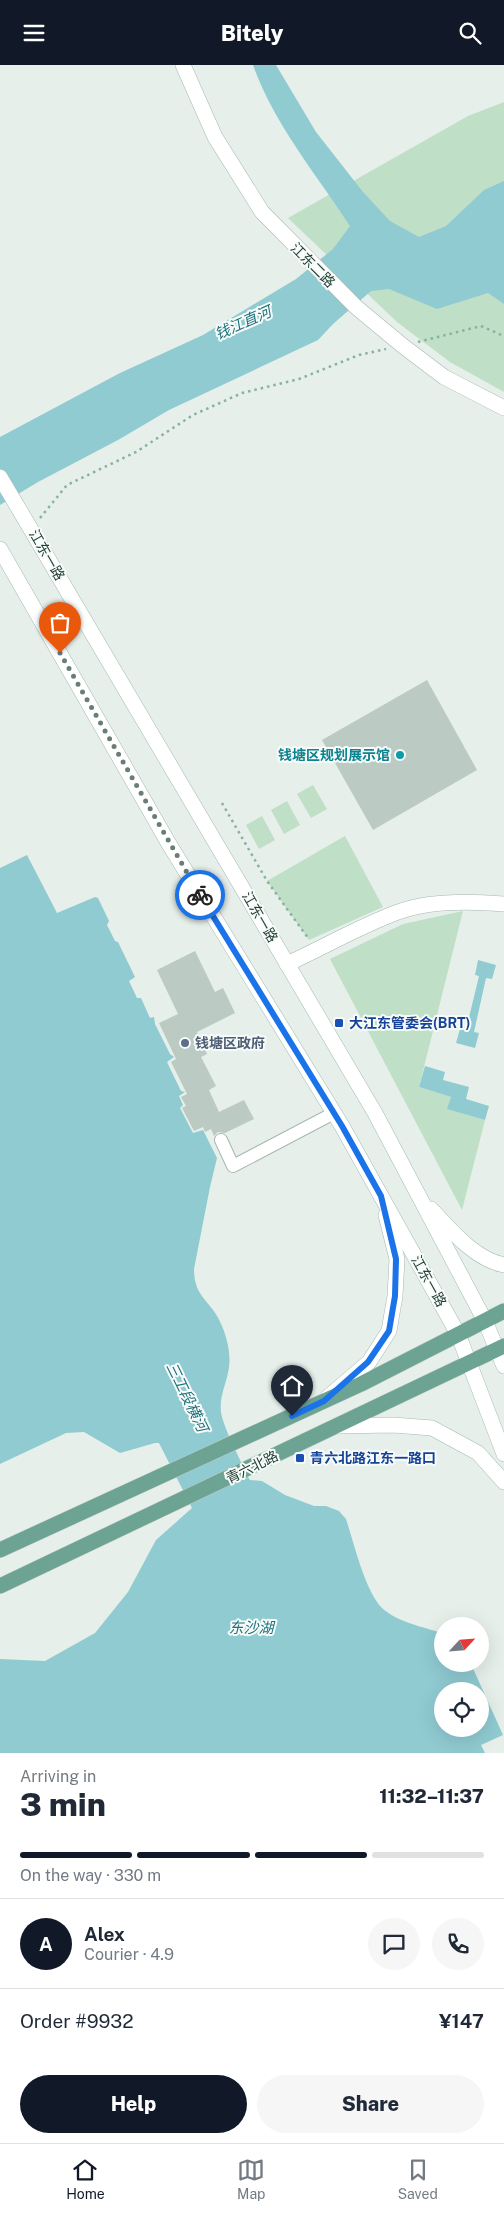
<!DOCTYPE html>
<meta charset="utf-8">
<style>
:root{--surface:#fff;--page:#f6f6f7;--text:#1f2937;--muted:#747a83;--line:#e0e1e3;--accent:#111827}
body{margin:0;font-family:"Public Sans","Noto Sans SC",sans-serif;background:var(--page);color:var(--text);height:100vh;display:flex;flex-direction:column;font-size:19px;white-space:nowrap}
*{box-sizing:border-box;margin:0}
p{font-size:16px;color:var(--muted)}
.icon{flex:none;width:28px;height:28px;fill:none;stroke:currentColor;stroke-width:2;stroke-linecap:round;stroke-linejoin:round}
.map{position:relative;height:1688px;overflow:hidden}
.drawer{display:flex;flex-direction:column;background:var(--surface);flex:1}
.drawer>*{flex:none}
.needle{width:32px;rotate:64deg}
.fabs{position:absolute;left:434px;top:1552px;display:grid;gap:10px}
.fabs a{display:grid;place-items:center;width:55px;height:55px;border-radius:50%;background:var(--surface);box-shadow:0 5px 20px #0002;font-size:25px}
.pin{position:absolute;display:grid;place-items:center;width:42px;height:42px;color:#fff;margin:-51px -21px;border-radius:50% 50% 50% 0;rotate:-45deg;box-shadow:0 0 5px #0007}
.pin .icon{rotate:45deg}
.courier{position:absolute;display:grid;place-items:center;width:50px;height:50px;margin:-25px;border:4px solid #1a73e8;border-radius:50%;background:#fff;color:#222;box-shadow:0 1px 6px #0007}
.summary em{font-style:normal;font-weight:800}
.summary div{display:flex;flex-direction:column-reverse}
.summary{display:flex;align-items:center;justify-content:space-between;height:85px;padding:0 20px}
h1{font-size:32px;font-weight:800;line-height:38px}
.bar{display:grid;grid-template-columns:repeat(4,1fr);gap:8px 5px;align-content:center;height:60px;padding:0 20px}
.bar i{height:6px;border-radius:4px;background:var(--line)}
.bar .active{background:var(--accent)}
.bar p{grid-column:span 4}
.line{display:flex;align-items:center;gap:12px;padding:0 20px;border-top:1px solid var(--line)}
.line div{flex:1}
.round{display:grid;place-items:center;flex:none;width:52px;height:52px;border-radius:26px;background:var(--page)}
.primary-button{display:flex;gap:10px;margin-top:auto;padding:10px 20px}
.primary-button a{flex:1;height:58px;border-radius:30px;background:var(--accent);color:#fff;font-size:20px;font-weight:800;line-height:58px;text-align:center}
.primary-button a+a{background:var(--page);color:var(--text)}
header{display:flex;justify-content:space-between;align-items:center;height:65px;padding:0 20px;background:var(--accent);color:#fff;font-size:22px;font-weight:800}
.menu{display:flex;justify-content:space-around;align-items:center;height:70px;border-top:1px solid var(--line);background:var(--surface);font-size:14px;color:var(--muted)}
.menu a{display:grid;justify-items:center;gap:2px}
.menu .active{color:var(--accent)}
.map>svg:first-child{display:block}
.green{fill:#c0dfc7}
.water{fill:#90cbd2;fill-rule:evenodd}
.building{fill:#bbcac3}
.lines{fill:none;stroke-linecap:round;stroke-linejoin:round}
.minor-casing{stroke:#a8b7b1;stroke-width:14}
.tertiary-casing{stroke:#a8b7b1;stroke-width:16}
.secondary-casing{stroke:#a5bab2;stroke-width:16}
.primary-casing{stroke:#c2cac7;stroke-width:16}
.path{stroke:#88b1a2;stroke-width:2.5;stroke-dasharray:2.5 4;stroke-linecap:butt}
.minor{stroke:#fff;stroke-width:12}
.tertiary{stroke:#fff;stroke-width:15}
.secondary{stroke:#fff;stroke-width:15}
.primary{stroke:#6ca392;stroke-width:15}
.done{stroke:#697e76;stroke-width:5;stroke-dasharray:0 9}
.route{stroke:#1a73e8;stroke-width:6}
.culture-dot{fill:#0f9aa8;stroke:#f7fbf9;stroke-width:2}
.transit-dot{fill:#1a4fb4;stroke:#f7fbf9;stroke-width:2}
.service-dot{fill:#5c6f8a;stroke:#f7fbf9;stroke-width:2}
.labels{text-anchor:middle;stroke-width:4;stroke-linejoin:round;paint-order:stroke}
.street-label{font-size:14px;fill:#254138;stroke:#f7fbf9}
.culture-label{font-size:14px;font-weight:bold;fill:#0d838f;stroke:#f7fbf9;text-anchor:end}
.transit-label{font-size:14px;font-weight:bold;fill:#164399;stroke:#f7fbf9;text-anchor:start}
.service-label{font-size:14px;font-weight:bold;fill:#4e5e75;stroke:#f7fbf9;text-anchor:start}
.water-label{font-size:15px;font-style:italic;fill:#1f727d;stroke:#f7fbf9}
</style>
<header><svg class="icon" aria-label="menu" viewBox="0 0 24 24"><path d="M4 6h16M4 12h16M4 18h16"/></svg>Bitely<svg class="icon" aria-label="search" viewBox="0 0 24 24"><circle cx="10" cy="10" r="6"/><path d="M15 15l6 6"/></svg></header>
<div class="map">
<svg width="504" height="1688" viewBox="0 0 504 1688">
<rect width="100%" height="100%" fill="#e6efea"/>
<!-- green -->
<g class="green">
<polygon points="504,37 504,327 450,297 397,257 288,153 468,51"/>
<polygon points="313,720 327,744 311,753 297,729"/>
<polygon points="287,736 300,760 284,769 271,745"/>
<polygon points="262,751 275,775 259,784 246,760"/>
<polygon points="345,771 383,842 309,875 267,816"/>
<polygon points="463,846 419,1022 451,1032 448,1044 485,1055 462,1145 330,894 403,859"/>
</g>
<!-- water -->
<g class="water">
<path d="M253,0H276L316,67L363,127L390,156L419,172L446,161L484,125L504,116V239L488,228L437,244L389,224L371,226L333,259L318,275L169,345L118,375L38,417L0,440V372L120,308L203,270L296,214L333,184L350,161C316,109 274,59 253,0Z"/>
<path d="M27,790L57,848L95,832L98,833L109,856L107,860L115,876L118,877L135,912L129,916L137,933H141L150,953L154,952L155,959L170,989L174,992L167,997L181,1026L185,1027L179,1031L183,1040L180,1043L193,1068L203,1065L217,1093L210,1122L194,1204C194,1234 212,1235 222,1261C227,1273 231,1289 229,1302C227,1318 219,1331 221,1347C223,1362 241,1396 248,1412L250,1415L262,1416L285,1430L314,1441H326L339,1446L346,1454C354,1478 365,1526 382,1543C397,1557 423,1562 442,1568V1599H471L503,1670L481,1680L485,1688H0V1594L45,1596L95,1568L128,1527L156,1475L192,1443L159,1378H155L120,1388L84,1367L66,1368L0,1399V803ZM442,1626H480V1664H442Z"/>
<polygon points="478,895 496,900 492,914 486,913 474,967 479,968 475,983 456,978 460,964 466,965 479,911 475,910"/>
<polygon points="425,1001 445,1007 443,1015 469,1022 466,1034 489,1041 485,1055 447,1044 451,1032 419,1022"/>
</g>
<!-- building -->
<g class="building">
<polygon points="427,615 477,705 373,765 322,675"/>
<polygon points="195,886 215,927 223,923 235,948 197,967 207,989 201,992 216,1021 209,1025 219,1047 244,1035 254,1054 225,1068 218,1067 214,1071 211,1064 205,1067 203,1062 194,1066 182,1043 186,1041 181,1032 187,1029 171,997 176,994 159,958 178,949 157,905"/>
</g>
<g class="lines">
<!-- minor casing -->
<g class="minor-casing">
<polyline id="minor" points="221,1075 233,1101 334,1048"/>
</g>
<!-- tertiary casing -->
<g class="tertiary-casing">
<g id="tertiary">
<polyline points="183,0 215,72 262,147 356,242 403,281 444,312 504,343"/>
<path d="M287,899C324,882 360,861 398,847C430,835 470,836 504,839"/>
</g>
</g>
<!-- secondary casing -->
<g class="secondary-casing">
<g id="secondary">
<polyline points="0,412 375,1048 485,1256 504,1301"/>
<polyline points="0,484 169,779 342,1061 458,1269 504,1389"/>
<path d="M431,1144C451,1165 474,1194 504,1200"/>
<polyline points="328,1332 369,1297 389,1266 395,1231 397,1194 386,1150"/>
<polyline points="338,1361 393,1360 432,1363 478,1388 504,1417"/>
</g>
</g>
<!-- primary casing -->
<g class="primary-casing">
<g id="primary">
<polyline points="0,1485 361,1319 504,1246"/>
<polyline points="0,1521 504,1281"/>
</g>
</g>
<!-- path -->
<g class="path">
<polyline points="418,277 481,261 504,271"/>
<polyline points="40,453 67,420 136,387 193,350 242,328 299,314 359,290 386,284"/>
<polyline points="222,738 267,816 308,873"/>
</g>
<!-- minor -->
<use href="#minor" class="minor"/>
<!-- tertiary -->
<use href="#tertiary" class="tertiary"/>
<!-- secondary -->
<use href="#secondary" class="secondary"/>
<!-- primary -->
<use href="#primary" class="primary"/>
</g>
<g class="lines">
<!-- done -->
<polyline class="done" points="60,588 200,830"/>
<!-- route -->
<polyline class="route" points="200,830 342,1061 381,1131 396,1194 395,1231 389,1266 368,1297 324,1336 292,1351"/>
</g>
<!-- markers -->
<circle class="culture-dot" cx="400" cy="690" r="5"/>
<g class="transit-dot">
<rect x="334" y="953" width="10" height="10" rx="2.5"/>
<rect x="295" y="1388" width="10" height="10" rx="2.5"/>
</g>
<circle class="service-dot" cx="185" cy="978" r="5"/>
<g class="labels">
<!-- street labels -->
<g class="street-label">
<text transform="translate(313 200) rotate(45)" y="5">江东二路</text>
<text transform="translate(47 490) rotate(60)" y="5">江东一路</text>
<text transform="translate(260 852) rotate(60)" y="5">江东一路</text>
<text transform="translate(429 1216) rotate(61)" y="5">江东一路</text>
<text transform="translate(252 1402) rotate(-26)" y="5">青六北路</text>
</g>
<!-- culture labels -->
<g class="culture-label">
<text x="390" y="695">钱塘区规划展示馆</text>
</g>
<!-- transit labels -->
<g class="transit-label">
<text x="349" y="963">大江东管委会(BRT)</text>
<text x="310" y="1398">青六北路江东一路口</text>
</g>
<!-- service labels -->
<g class="service-label">
<text x="195" y="983">钱塘区政府</text>
</g>
<!-- water labels -->
<g class="water-label">
<text transform="translate(243 258) rotate(-24)" y="5">钱江直河</text>
<text transform="translate(187 1332) rotate(64)" y="5">三工段横河</text>
<text x="251" y="1568">东沙湖</text>
</g>
</g>
</svg>
<div class="fabs">
<a><svg class="needle" viewBox="-14 -14 28 28"><path d="M0-13l5 13h-10z" fill="#e53935"/><path d="M0 13l5-13h-10z" fill="#747a83"/></svg></a>
<a><svg class="icon" aria-label="locate" viewBox="0 0 24 24"><circle cx="12" cy="12" r="6"/><path d="M12 2v4M12 18v4M2 12h4M18 12h4"/></svg></a>
</div>
<div class="pin" style="left:60px;top:588px;background:#ea580c"><svg class="icon" aria-label="bag" viewBox="0 0 24 24"><path d="M5 8h14l-1 12H6zM9 8a3 3 0 0 1 6 0"/></svg></div>
<div class="pin" style="left:292px;top:1351px;background:#1f2937"><svg class="icon" aria-label="home" viewBox="0 0 24 24"><path d="M3 11l9-7 9 7M6 9v11h12V9"/></svg></div>
<div class="courier" style="left:200px;top:830px"><svg class="icon" aria-label="bike" viewBox="0 0 24 24"><circle cx="6" cy="16" r="4"/><circle cx="18" cy="16" r="4"/><path d="M6 16l4-8h5l3 8M10 8l3 8H6M13 5h3"/></svg></div>
</div>
<section class="drawer">
<div class="summary"><div><h1>3 min</h1><p>Arriving in</p></div><em>11:32–11:37</em></div>
<div class="bar"><i class="active"></i><i class="active"></i><i class="active"></i><i></i><p>On the way · 330 m</p></div>
<div class="line" style="height:90px"><b class="round" style="background:var(--accent);color:#fff">A</b><div><b>Alex</b><p>Courier · 4.9</p></div><a class="round"><svg class="icon" aria-label="chat" viewBox="0 0 24 24"><path d="M4 5h16v11H9l-5 4z"/></svg></a><a class="round"><svg class="icon" aria-label="phone" viewBox="0 0 24 24"><path d="M5 4h4l2 5-3 2q2 4 5 5l2-3 5 2v4C11 20 4 13 5 4z"/></svg></a></div>
<div class="line" style="height:65px"><div>Order #9932</div><b>¥147</b></div>
<div class="primary-button"><a>Help</a><a>Share</a></div>
</section>
<nav class="menu">
<a class="active"><svg class="icon" aria-label="home" viewBox="0 0 24 24"><path d="M3 11l9-7 9 7M6 9v11h12V9"/></svg>Home</a>
<a><svg class="icon" aria-label="map" viewBox="0 0 24 24"><path d="M3 6l6-2 6 2 6-2v14l-6 2-6-2-6 2zM9 4v14M15 6v14"/></svg>Map</a>
<a><svg class="icon" aria-label="saved" viewBox="0 0 24 24"><path d="M7 4h10v16l-5-4-5 4z"/></svg>Saved</a>
</nav>
